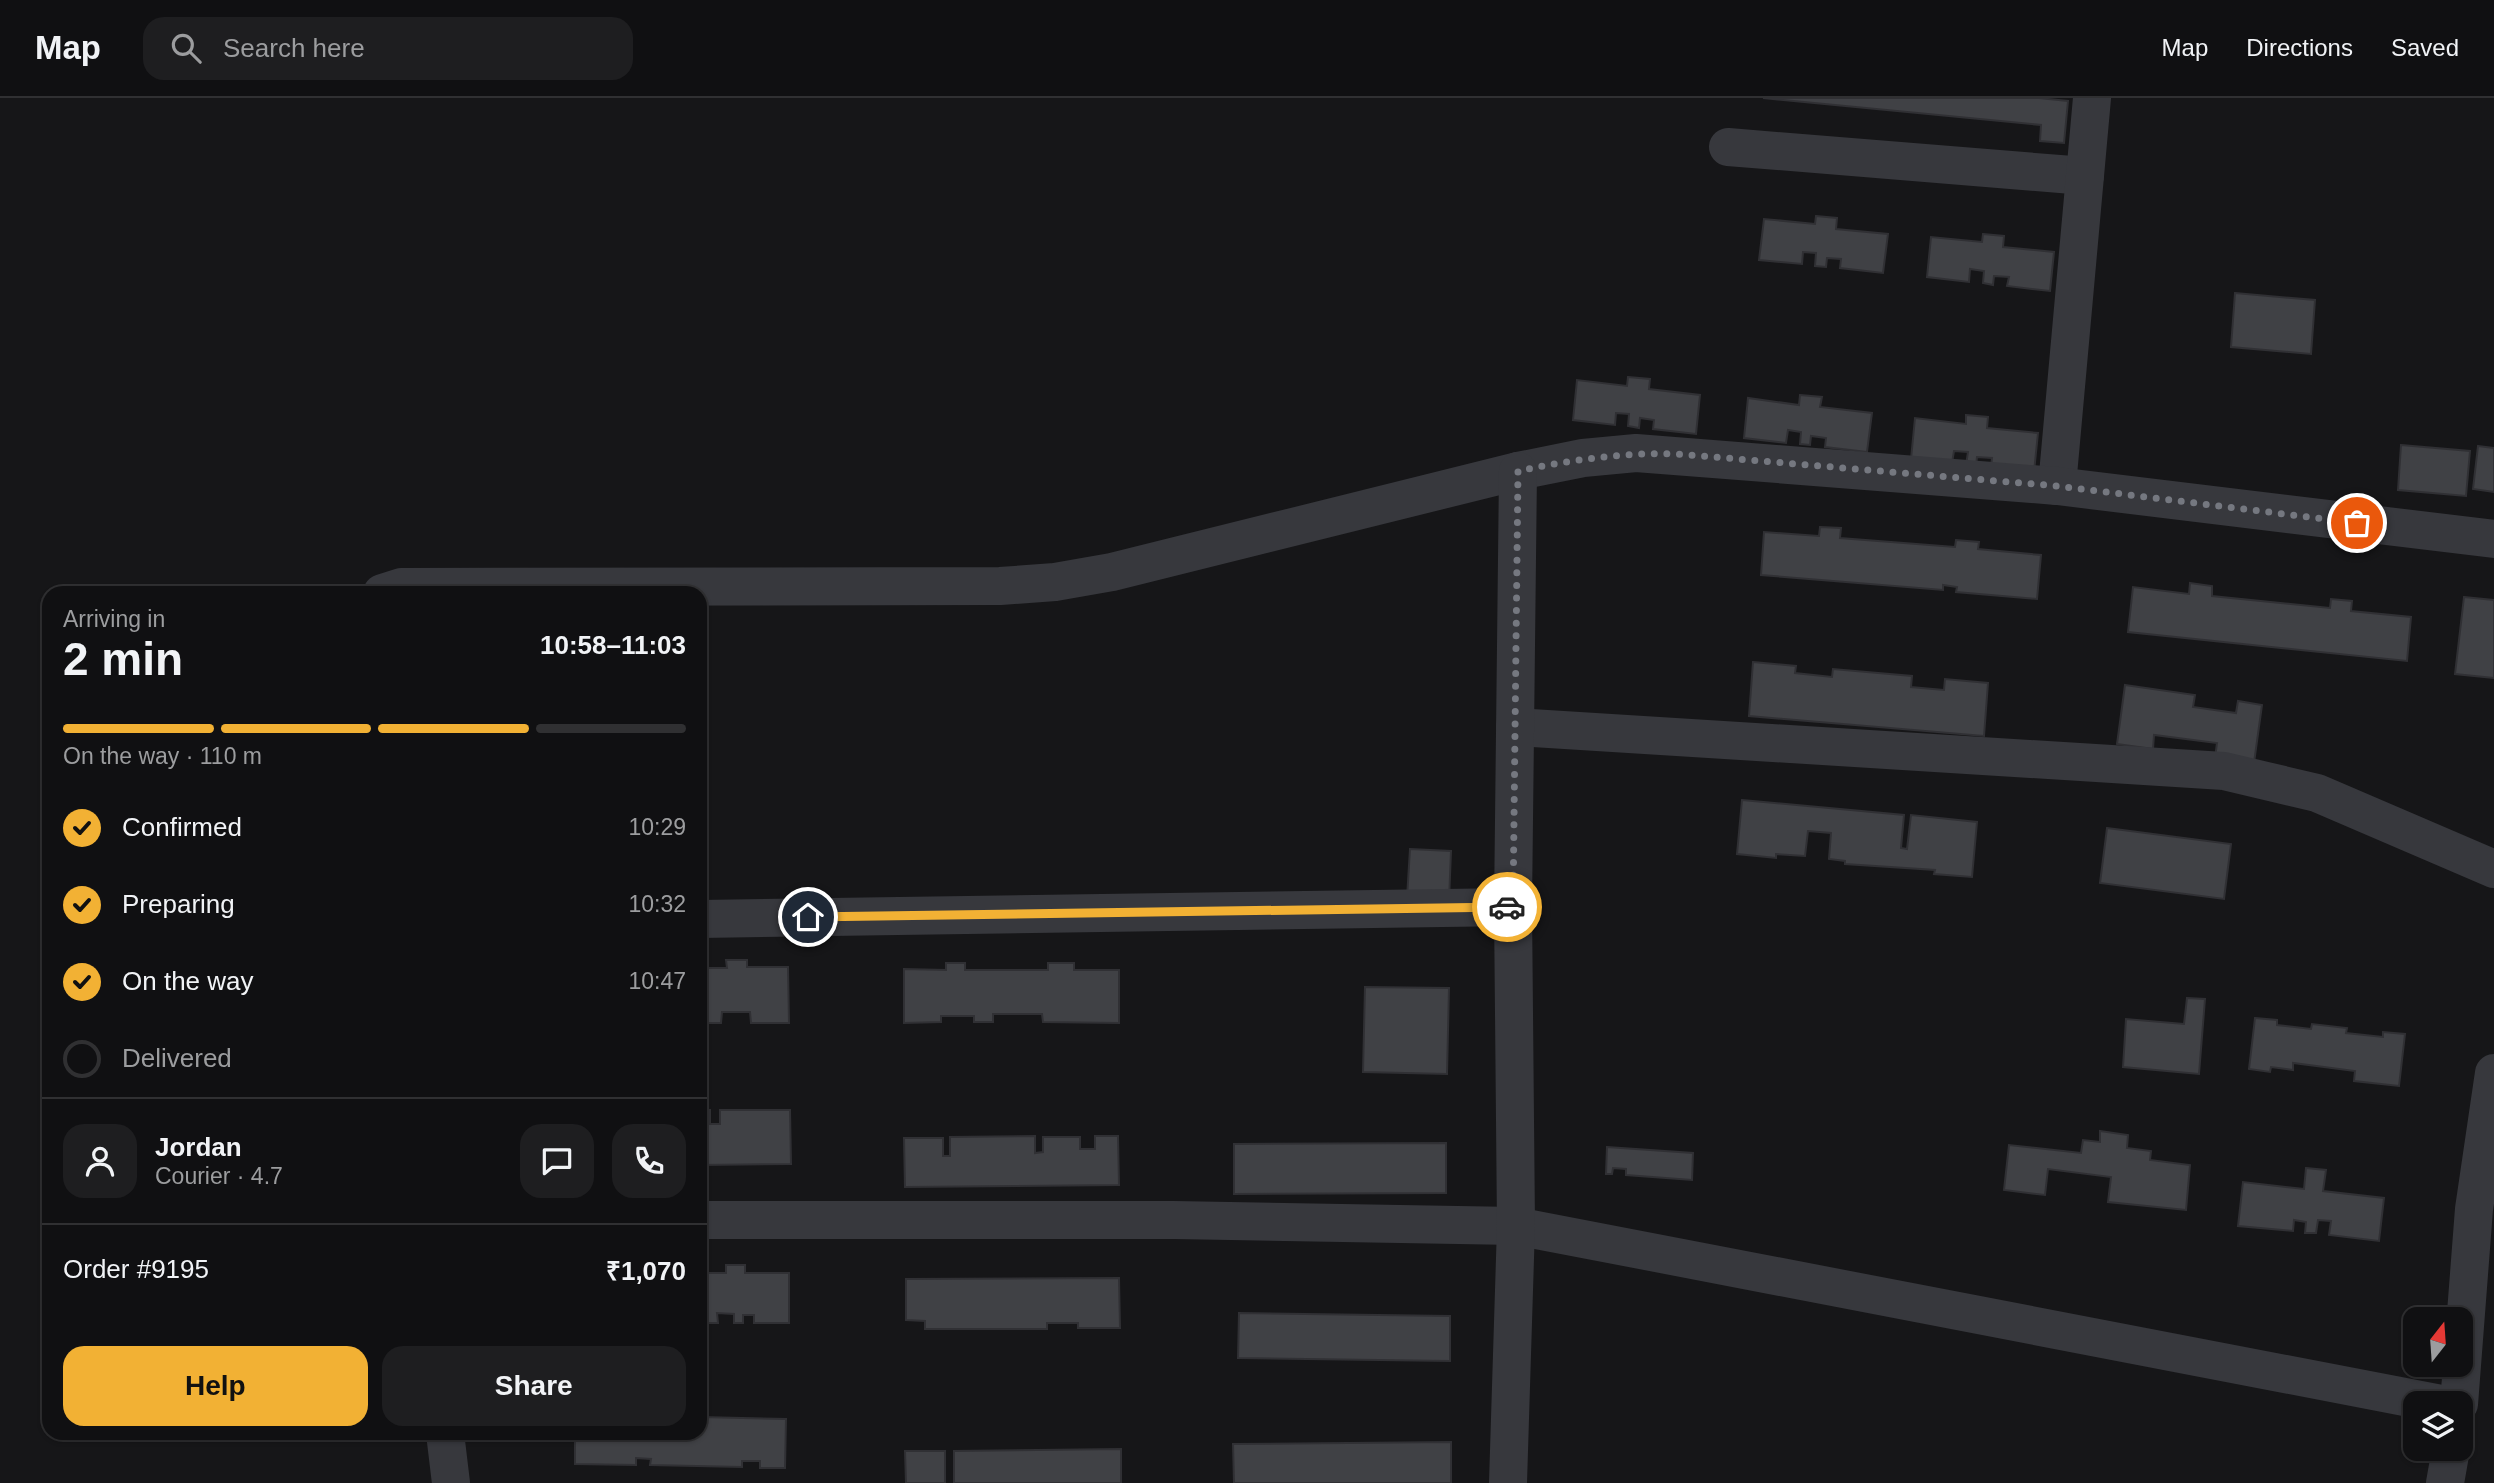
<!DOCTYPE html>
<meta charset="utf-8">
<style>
:root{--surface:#101012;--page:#1e1e20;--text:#f1f3f6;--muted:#9c9d9f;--line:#303032;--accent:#f2b134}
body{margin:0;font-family:Helvetica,sans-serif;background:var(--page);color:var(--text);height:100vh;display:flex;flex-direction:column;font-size:26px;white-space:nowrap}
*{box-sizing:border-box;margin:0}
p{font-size:23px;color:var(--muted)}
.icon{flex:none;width:38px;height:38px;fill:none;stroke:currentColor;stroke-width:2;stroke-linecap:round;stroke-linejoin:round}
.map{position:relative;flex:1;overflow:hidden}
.drawer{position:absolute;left:42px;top:488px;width:665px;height:854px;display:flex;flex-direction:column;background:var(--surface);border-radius:21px;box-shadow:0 2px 5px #0004,0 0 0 2px var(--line)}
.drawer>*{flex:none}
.needle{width:46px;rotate:17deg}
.controls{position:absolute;left:2403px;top:1209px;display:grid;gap:14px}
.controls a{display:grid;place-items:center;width:70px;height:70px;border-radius:14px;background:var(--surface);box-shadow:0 2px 5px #0004,0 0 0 2px var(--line);font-size:35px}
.pin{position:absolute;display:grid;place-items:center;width:60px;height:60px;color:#fff;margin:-30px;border:4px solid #fff;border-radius:50%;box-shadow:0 2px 7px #0007}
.courier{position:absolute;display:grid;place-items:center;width:70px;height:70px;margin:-35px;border:5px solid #f2b134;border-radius:50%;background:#fff;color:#222;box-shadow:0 2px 9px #0007}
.headline em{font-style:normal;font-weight:600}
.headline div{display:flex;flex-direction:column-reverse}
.headline{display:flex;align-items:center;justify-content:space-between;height:119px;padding:0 21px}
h1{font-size:46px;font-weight:600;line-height:52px}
.bar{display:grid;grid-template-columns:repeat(4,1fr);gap:10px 7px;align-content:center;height:84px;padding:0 21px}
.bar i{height:9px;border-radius:5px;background:var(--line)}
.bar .active{background:var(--accent)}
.bar p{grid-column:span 4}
.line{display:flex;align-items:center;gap:18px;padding:0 21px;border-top:2px solid var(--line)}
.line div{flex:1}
.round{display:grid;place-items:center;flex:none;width:74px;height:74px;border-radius:21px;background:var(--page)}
ol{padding:0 21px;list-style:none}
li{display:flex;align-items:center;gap:21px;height:77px}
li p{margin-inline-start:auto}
li .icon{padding:7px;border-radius:50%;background:var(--accent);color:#111;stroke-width:4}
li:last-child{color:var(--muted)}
li i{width:38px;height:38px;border:4px solid var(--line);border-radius:50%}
.primary-button{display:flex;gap:14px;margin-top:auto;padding:14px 21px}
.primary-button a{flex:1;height:80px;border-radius:21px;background:var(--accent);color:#111;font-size:28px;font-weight:600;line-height:80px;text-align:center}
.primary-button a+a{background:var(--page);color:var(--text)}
header{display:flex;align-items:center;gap:42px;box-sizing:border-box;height:98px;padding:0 35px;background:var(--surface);border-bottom:2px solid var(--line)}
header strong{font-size:33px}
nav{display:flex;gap:38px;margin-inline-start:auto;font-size:24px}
.search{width:490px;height:63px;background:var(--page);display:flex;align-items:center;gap:18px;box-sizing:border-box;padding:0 24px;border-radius:21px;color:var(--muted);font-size:26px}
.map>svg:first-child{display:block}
.building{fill:#404145;stroke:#303034;stroke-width:2}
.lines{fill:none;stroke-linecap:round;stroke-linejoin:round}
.minor{stroke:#37383d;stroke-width:38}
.done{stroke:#757880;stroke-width:7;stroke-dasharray:0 12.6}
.route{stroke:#f2b134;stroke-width:9}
</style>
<header>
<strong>Map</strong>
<div class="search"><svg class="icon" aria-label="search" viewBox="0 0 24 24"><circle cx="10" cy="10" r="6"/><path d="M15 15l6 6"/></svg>Search here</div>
<nav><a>Map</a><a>Directions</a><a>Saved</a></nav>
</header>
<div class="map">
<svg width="2494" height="1385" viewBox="0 0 2494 1385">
<rect width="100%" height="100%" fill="#161618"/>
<!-- building -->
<g class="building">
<polygon points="1763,0 2039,0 2068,3 2064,45 2040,43 2041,27"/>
<polygon points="1816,118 1837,120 1836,131 1888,136 1883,175 1840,170 1841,161 1827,160 1826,169 1815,168 1816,155 1803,154 1802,166 1759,162 1764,121 1815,126"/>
<polygon points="1983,136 2004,138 2003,149 2054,154 2050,193 2007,188 2009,179 1994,178 1993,187 1983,185 1984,173 1970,171 1969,184 1927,179 1931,139 1982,144"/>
<polygon points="2235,195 2315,202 2311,256 2231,249"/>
<polygon points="1628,279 1650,281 1649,291 1700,297 1696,336 1653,331 1654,322 1640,320 1639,330 1628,328 1629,316 1616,315 1615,327 1573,322 1577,282 1627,288"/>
<polygon points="1800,297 1822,299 1820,309 1872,315 1867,354 1825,349 1826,340 1811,338 1810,347 1800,346 1801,334 1788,332 1786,345 1744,340 1748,300 1799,307"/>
<polygon points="1966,317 1988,319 1987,330 2038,335 2034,374 1991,369 1992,360 1977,359 1976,368 1966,367 1968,354 1954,353 1952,365 1911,361 1915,320 1966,326"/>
<polygon points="2401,347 2470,353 2466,398 2398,392"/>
<polygon points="2478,348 2494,350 2494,394 2473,391"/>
<polygon points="1820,429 1841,430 1840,440 1955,449 1956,442 1979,444 1978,451 2041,457 2037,501 1956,494 1957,489 1943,487 1943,492 1761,477 1764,434 1819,438"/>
<polygon points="2190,485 2212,488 2212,498 2330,510 2331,501 2352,503 2351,513 2411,519 2407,563 2128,534 2133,489 2189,496"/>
<polygon points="2464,499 2494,502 2494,580 2455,576"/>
<polygon points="1753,564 1796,568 1795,575 1832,579 1833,571 1912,578 1911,589 1944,592 1945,581 1988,585 1984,638 1749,618"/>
<polygon points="2125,587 2195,597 2193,609 2236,615 2238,603 2262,607 2254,665 2215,660 2217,645 2154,637 2153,651 2117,646"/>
<polygon points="1742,702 1904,717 1901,750 1907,751 1911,717 1977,724 1972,779 1934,776 1935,772 1845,766 1845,763 1829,761 1831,735 1808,733 1805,758 1776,756 1776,760 1737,756"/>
<polygon points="2107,730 2231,746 2224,801 2100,785"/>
<polygon points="1410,751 1451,753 1449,803 1407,800"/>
<polygon points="726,862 747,862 747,869 788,869 789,925 751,925 750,914 722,914 721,925 700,925 700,870 727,870"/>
<polygon points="946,865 965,865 965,872 1048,872 1048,865 1074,865 1074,872 1119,872 1119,925 1043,924 1042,916 993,916 993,924 974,924 974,918 941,918 941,924 904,925 904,871 946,872"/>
<polygon points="1365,889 1449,890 1447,976 1363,974"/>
<polygon points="2187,900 2205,901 2199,976 2123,969 2126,921 2184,926"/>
<polygon points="2255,920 2277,922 2277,927 2311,931 2312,926 2347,930 2346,935 2383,939 2383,934 2405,936 2399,988 2354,983 2355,973 2293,965 2293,972 2271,969 2270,974 2249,971"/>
<polygon points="700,1012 710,1012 710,1026 720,1026 720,1012 790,1012 791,1066 700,1067"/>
<polygon points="2100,1033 2128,1037 2127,1050 2151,1053 2150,1062 2190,1067 2186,1112 2108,1104 2111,1079 2048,1071 2045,1097 2004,1092 2009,1047 2081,1055 2083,1042 2100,1044"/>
<polygon points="1035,1038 1035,1055 1043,1054 1043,1039 1080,1039 1080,1051 1095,1051 1095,1038 1118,1038 1119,1087 905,1089 904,1040 943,1040 943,1058 950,1058 950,1039"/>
<polygon points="1446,1045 1446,1095 1234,1096 1234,1046"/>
<polygon points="1607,1049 1693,1055 1692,1082 1626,1077 1626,1071 1613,1070 1612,1076 1606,1076"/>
<polygon points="2306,1070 2326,1072 2323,1093 2384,1100 2379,1143 2329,1137 2331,1123 2318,1122 2316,1135 2305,1135 2306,1124 2294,1122 2293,1133 2238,1128 2243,1084 2304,1091"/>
<polygon points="726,1167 745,1167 745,1175 789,1175 789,1225 754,1225 754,1217 743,1217 743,1225 734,1225 734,1216 717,1215 718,1225 700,1225 700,1175 726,1175"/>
<polygon points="1119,1180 1120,1230 1078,1230 1078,1225 1047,1225 1047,1231 925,1231 925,1223 906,1222 906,1181"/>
<polygon points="1239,1215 1450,1218 1450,1263 1238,1260"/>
<polygon points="700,1319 786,1321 785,1370 760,1370 760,1363 742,1363 742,1369 650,1367 651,1361 636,1360 636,1367 575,1366 575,1335 700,1335"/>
<polygon points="1451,1344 1451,1385 1234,1385 1233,1346"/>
<polygon points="1121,1351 1121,1385 954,1385 954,1353"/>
<polygon points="905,1353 945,1353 945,1385 906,1385"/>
</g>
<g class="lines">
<!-- minor -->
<g class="minor">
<polyline points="1728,49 2085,78"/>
<polyline points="2057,388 2092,0"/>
<polyline points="382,495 401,489 1000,488 1055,484 1112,474 1518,373 1583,360 1636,355 2057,388 2494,441"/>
<polyline points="1515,629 2224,673 2317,695 2494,771"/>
<polyline points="700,821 1513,809"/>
<polyline points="700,1122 1174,1122 1516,1128 2441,1306"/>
<polyline points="2459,1306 2474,1111 2494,975"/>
<polyline points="445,1335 451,1385"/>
<polyline points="1508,1385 1516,1128 1513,809 1518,373"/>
<polyline points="2445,1385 2451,1351"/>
</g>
</g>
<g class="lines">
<!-- done -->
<path class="done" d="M1507,809H1513L1518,373C1572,362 1623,354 1678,356L2057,388L2357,425"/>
<!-- route -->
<polyline class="route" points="808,819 1507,809"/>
</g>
</svg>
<div class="controls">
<a><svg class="needle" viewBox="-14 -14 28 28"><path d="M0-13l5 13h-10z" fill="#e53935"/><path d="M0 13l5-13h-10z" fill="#9c9d9f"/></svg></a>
<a><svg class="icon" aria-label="layers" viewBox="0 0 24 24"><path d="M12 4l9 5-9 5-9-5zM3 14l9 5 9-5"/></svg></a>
</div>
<div class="pin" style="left:2357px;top:425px;background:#ea580c"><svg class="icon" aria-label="bag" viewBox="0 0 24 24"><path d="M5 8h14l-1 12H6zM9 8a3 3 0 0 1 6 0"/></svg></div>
<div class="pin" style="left:808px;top:819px;background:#1f2937"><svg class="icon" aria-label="home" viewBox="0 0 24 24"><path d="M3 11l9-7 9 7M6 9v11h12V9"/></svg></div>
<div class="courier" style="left:1507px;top:809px"><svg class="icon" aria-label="car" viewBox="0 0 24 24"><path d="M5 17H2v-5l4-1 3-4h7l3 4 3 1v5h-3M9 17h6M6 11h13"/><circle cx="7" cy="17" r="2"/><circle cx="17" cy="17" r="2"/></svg></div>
<section class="drawer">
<div class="headline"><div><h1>2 min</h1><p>Arriving in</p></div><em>10:58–11:03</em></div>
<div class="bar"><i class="active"></i><i class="active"></i><i class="active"></i><i></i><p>On the way · 110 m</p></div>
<ol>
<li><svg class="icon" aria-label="check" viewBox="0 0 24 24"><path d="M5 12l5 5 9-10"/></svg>Confirmed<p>10:29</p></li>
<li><svg class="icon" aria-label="check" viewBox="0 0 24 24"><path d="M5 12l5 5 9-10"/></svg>Preparing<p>10:32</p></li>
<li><svg class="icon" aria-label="check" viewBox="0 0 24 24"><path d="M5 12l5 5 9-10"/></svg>On the way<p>10:47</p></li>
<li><i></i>Delivered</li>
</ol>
<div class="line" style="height:126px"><a class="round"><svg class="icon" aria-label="person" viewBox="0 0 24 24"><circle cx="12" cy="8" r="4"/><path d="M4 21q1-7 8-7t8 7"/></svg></a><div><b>Jordan</b><p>Courier · 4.7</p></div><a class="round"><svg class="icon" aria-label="chat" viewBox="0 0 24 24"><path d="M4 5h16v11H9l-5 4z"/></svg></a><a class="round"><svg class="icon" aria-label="phone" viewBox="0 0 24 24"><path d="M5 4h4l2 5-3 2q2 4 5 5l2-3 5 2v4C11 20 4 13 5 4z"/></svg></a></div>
<div class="line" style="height:91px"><div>Order #9195</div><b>₹1,070</b></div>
<div class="primary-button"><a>Help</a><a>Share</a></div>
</section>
</div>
